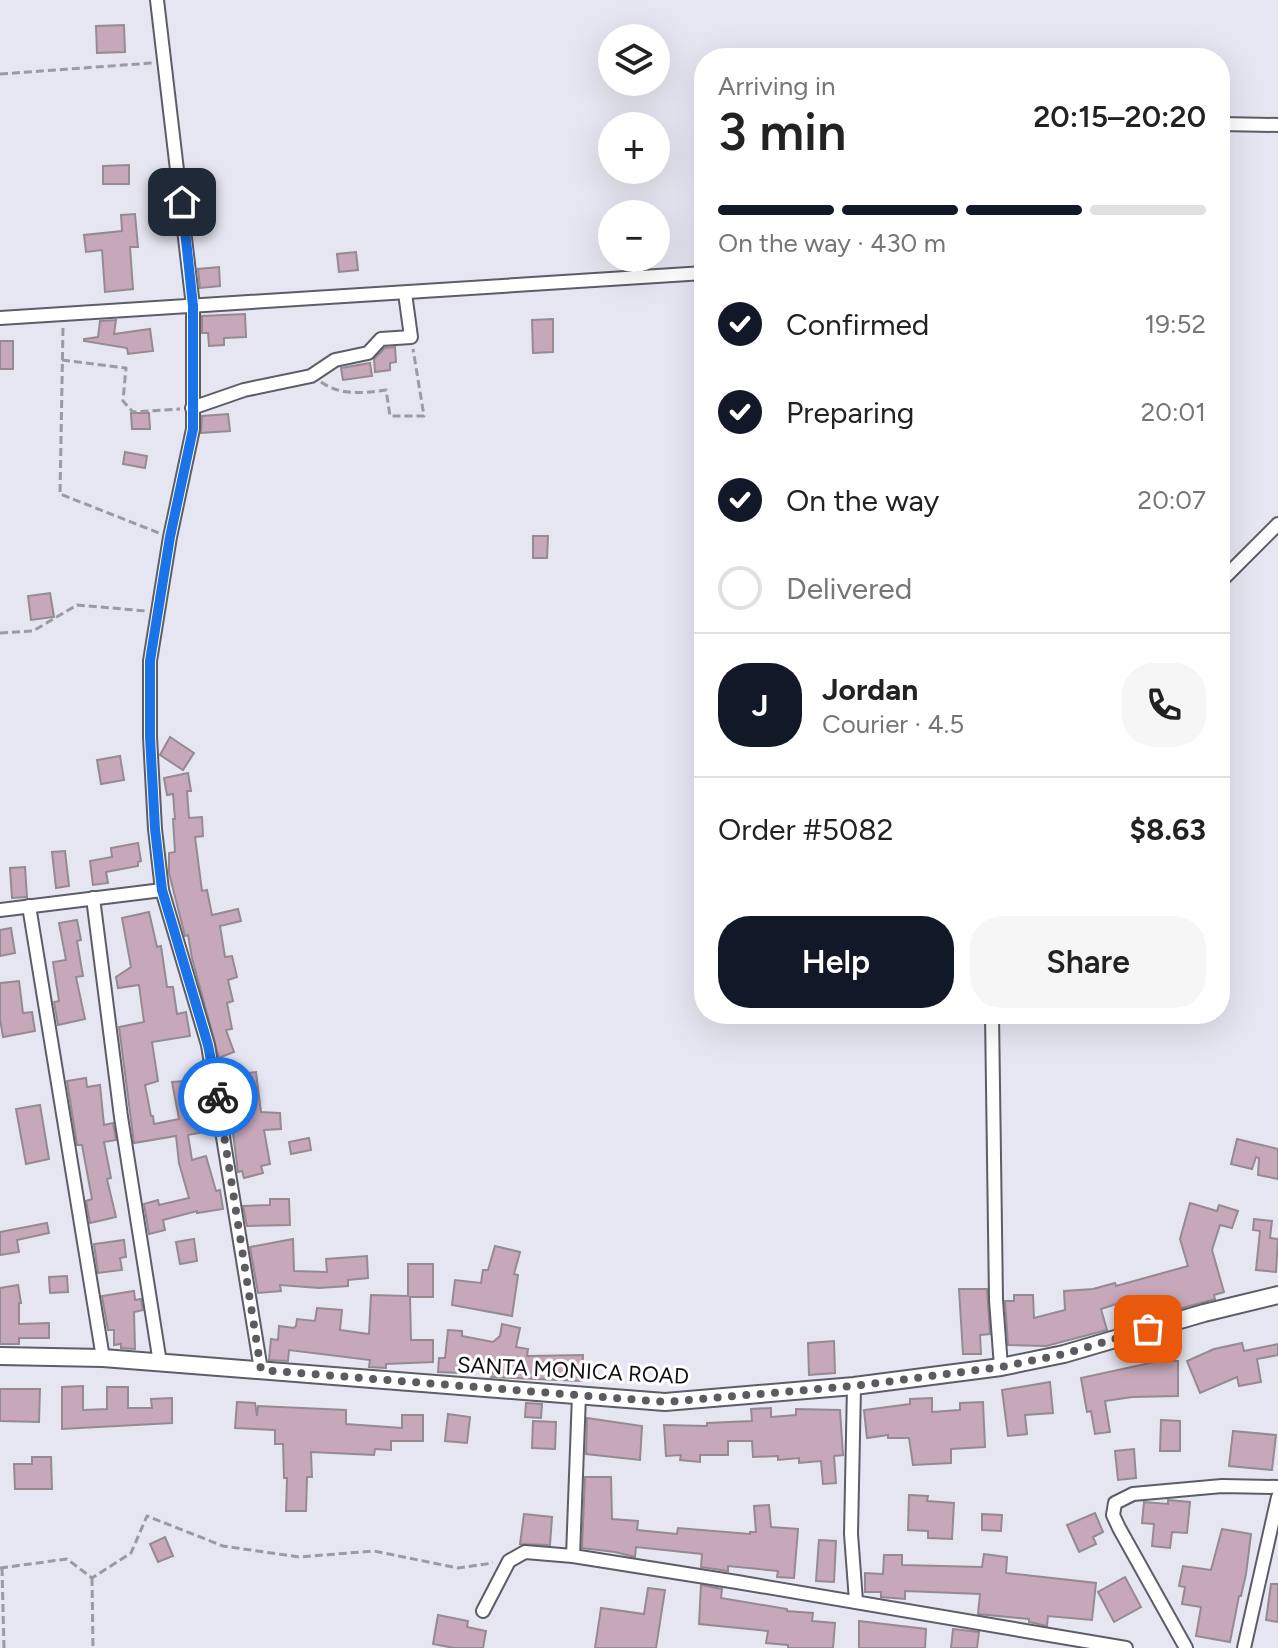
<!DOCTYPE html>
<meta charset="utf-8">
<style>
:root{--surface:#fff;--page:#f6f6f6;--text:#222;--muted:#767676;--line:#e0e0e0;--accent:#111827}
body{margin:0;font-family:Figtree,sans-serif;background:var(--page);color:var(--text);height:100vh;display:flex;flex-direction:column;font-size:30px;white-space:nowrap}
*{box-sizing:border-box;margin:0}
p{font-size:26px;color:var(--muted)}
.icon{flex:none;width:44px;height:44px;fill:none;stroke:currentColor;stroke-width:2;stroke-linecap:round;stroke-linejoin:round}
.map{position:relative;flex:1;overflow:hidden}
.side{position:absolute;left:694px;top:48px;width:536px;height:976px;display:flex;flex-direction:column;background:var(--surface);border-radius:32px;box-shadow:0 8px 32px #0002}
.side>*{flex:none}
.buttons{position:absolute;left:598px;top:24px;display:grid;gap:16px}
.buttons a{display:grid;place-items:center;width:72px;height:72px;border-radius:50%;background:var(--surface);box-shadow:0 8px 32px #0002;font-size:40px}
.pin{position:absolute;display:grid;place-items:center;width:68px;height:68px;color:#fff;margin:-34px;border-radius:16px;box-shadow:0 4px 12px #0006}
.courier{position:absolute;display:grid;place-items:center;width:80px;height:80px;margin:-40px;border:6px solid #1a73e8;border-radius:50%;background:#fff;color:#222;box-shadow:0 2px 10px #0007}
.overview em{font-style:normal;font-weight:600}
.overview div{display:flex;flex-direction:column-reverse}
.overview{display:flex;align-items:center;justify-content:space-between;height:136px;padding:0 24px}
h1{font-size:52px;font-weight:600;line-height:60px}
.bar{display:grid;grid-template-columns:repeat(4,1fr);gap:12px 8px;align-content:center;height:96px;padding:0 24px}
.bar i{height:10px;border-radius:6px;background:var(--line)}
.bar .selected{background:var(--accent)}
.bar p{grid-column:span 4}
.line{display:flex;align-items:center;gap:20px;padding:0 24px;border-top:2px solid var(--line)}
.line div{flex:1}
.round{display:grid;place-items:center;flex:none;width:84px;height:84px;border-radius:32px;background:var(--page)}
ol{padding:0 24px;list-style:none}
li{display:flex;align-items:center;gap:24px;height:88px}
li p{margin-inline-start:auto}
li .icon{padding:8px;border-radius:50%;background:var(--accent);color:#fff;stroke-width:4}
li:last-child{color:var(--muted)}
li i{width:44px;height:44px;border:4px solid var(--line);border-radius:50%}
.action{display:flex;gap:16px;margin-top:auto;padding:16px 24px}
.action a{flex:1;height:92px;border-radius:32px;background:var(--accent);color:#fff;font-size:32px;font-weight:600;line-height:92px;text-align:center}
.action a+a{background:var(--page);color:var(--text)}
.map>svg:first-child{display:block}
.building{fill:#c7a8bb;stroke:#958a90;stroke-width:2}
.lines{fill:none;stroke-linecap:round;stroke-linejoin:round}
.minor-casing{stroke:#5c5d66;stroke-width:16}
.tertiary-casing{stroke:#5c5d66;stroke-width:20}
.path{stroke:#9a9aa3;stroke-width:3;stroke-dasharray:8 4;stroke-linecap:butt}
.minor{stroke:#fff;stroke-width:12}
.tertiary{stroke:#fff;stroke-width:16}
.done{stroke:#5b5b61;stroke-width:8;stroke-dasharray:0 14.4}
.route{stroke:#1a73e8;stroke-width:10}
.labels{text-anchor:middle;stroke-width:6;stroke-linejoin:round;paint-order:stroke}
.street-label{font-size:22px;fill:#101013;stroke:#fff}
</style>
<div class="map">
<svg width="1278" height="1648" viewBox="0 0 1278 1648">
<rect width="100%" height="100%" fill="#e6e6f2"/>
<!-- building -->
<g class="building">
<polygon points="124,25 125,52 97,53 96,26"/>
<polygon points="129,165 129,184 103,184 103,166"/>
<polygon points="135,214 138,247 130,247 133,289 105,292 102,250 86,252 84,235 122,231 121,215"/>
<polygon points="356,252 358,270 339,272 337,254"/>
<polygon points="219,267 220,286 200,288 198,269"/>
<polygon points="245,314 246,337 224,338 224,345 209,346 208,333 202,333 202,316"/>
<polygon points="553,319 553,352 533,353 532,320"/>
<polygon points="116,320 114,334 150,329 153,351 128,354 127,348 84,341 84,339 98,337 100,321"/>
<rect x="0" y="341" width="13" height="28"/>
<polygon points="395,347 396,362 390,363 390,370 375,372 374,359 385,348"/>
<polygon points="370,363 372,376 343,380 341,368"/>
<polygon points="131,413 149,413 150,429 132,429"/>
<polygon points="228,414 230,431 201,433 202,416"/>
<polygon points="125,452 147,456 145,468 123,464"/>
<polygon points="533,536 548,536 547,558 533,558"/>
<polygon points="50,593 54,617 31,620 28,596"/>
<polygon points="170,737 194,753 183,770 160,755"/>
<polygon points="120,756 124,780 101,784 97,760"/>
<polygon points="188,773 191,791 187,791 189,818 202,817 203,836 195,837 202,891 207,890 212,915 238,909 241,921 220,926 225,957 232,956 237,977 228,980 233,1001 227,1003 232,1029 226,1030 234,1052 219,1058 192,958 188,935 185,936 169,873 169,853 175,852 173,819 175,819 173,794 167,795 164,778"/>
<polygon points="138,843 141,861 138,862 138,866 106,872 108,883 93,885 90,861 112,857 111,848"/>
<polygon points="65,851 69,886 56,888 52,852"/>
<polygon points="25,867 27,897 12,898 10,868"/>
<polygon points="149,912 157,947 161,946 167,987 173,987 177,1014 186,1012 190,1036 152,1042 158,1081 145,1085 151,1116 153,1116 154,1124 179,1119 172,1082 185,1081 187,1092 197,1090 204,1132 188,1135 192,1160 206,1156 216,1191 220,1190 223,1209 197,1213 197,1211 163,1220 165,1230 149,1234 144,1204 158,1200 159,1205 189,1198 179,1163 176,1136 134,1143 131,1120 119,1027 144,1022 139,985 118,988 116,977 131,967 122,918"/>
<polygon points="77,920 81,940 77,941 83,976 76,977 85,1019 58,1025 54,1002 59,1001 53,962 66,960 59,923"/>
<polygon points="11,928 15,953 0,956 0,930"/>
<polygon points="19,981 23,1013 32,1012 35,1031 3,1037 0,1019 0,983"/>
<polygon points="256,1072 261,1112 280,1113 281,1129 264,1130 270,1164 261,1166 263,1173 244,1178 242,1171 238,1172 229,1101 226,1102 222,1076"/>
<polygon points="86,1078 87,1087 100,1085 104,1125 113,1123 116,1140 104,1142 111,1178 107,1179 116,1217 90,1223 86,1201 92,1199 82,1145 77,1145 67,1081"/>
<polygon points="40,1105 49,1159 26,1164 16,1109"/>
<polygon points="309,1138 311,1150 291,1154 289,1142"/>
<polygon points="1237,1139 1278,1149 1278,1179 1258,1175 1259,1158 1256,1157 1252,1169 1231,1164"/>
<polygon points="270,1199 289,1199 290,1225 247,1226 243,1206 270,1205"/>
<polygon points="1190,1203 1217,1211 1219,1205 1238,1211 1232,1228 1220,1225 1212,1250 1224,1292 1214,1295 1215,1299 1135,1321 1129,1300 1101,1309 1107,1330 1046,1346 1008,1345 1005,1301 1014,1301 1014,1295 1033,1295 1034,1318 1065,1310 1064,1291 1093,1289 1115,1283 1116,1286 1188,1266 1180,1239"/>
<polygon points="1254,1219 1272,1221 1270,1238 1278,1239 1276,1272 1256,1270 1260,1231 1253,1230"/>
<polygon points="47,1223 49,1233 17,1240 19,1252 0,1255 0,1232"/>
<polygon points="194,1239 197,1261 180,1264 176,1242"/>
<polygon points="293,1239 294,1271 327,1272 326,1259 367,1256 368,1278 348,1280 348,1286 319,1288 280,1285 281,1291 258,1293 250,1247"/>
<polygon points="124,1240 126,1257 120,1258 122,1270 98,1273 94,1244"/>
<polygon points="495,1246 520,1252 514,1274 518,1275 512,1316 452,1305 455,1280 481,1283 483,1270 488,1270"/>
<polygon points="408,1264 433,1264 433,1297 410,1297 411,1340 433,1340 433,1362 386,1364 386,1368 369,1367 370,1360 289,1350 288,1361 269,1360 271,1339 278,1340 279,1326 294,1328 296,1326 297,1319 315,1321 317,1308 342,1310 340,1330 369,1334 371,1295 408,1296"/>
<polygon points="67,1276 68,1292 50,1293 49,1277"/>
<polygon points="18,1285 21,1303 19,1303 19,1324 49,1323 49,1338 19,1338 19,1344 0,1344 0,1288"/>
<polygon points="959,1289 987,1289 990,1334 980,1335 981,1354 963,1354"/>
<polygon points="134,1291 135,1300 141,1299 143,1310 134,1312 135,1349 121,1348 121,1344 114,1345 114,1330 108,1330 102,1296"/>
<polygon points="502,1324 520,1328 516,1347 528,1349 527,1356 583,1355 582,1381 491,1377 492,1373 460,1367 460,1373 438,1372 439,1358 445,1358 448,1330 462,1331 462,1336 493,1342 500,1336"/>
<polygon points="834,1341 835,1373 809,1375 808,1343"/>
<polygon points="1242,1343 1244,1351 1278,1344 1278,1355 1257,1359 1261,1382 1239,1386 1237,1377 1200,1393 1187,1361 1214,1349"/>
<polygon points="1159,1361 1178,1361 1178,1396 1132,1397 1105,1401 1110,1432 1095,1434 1091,1411 1087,1412 1081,1378"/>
<polygon points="1050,1382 1053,1413 1025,1415 1027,1434 1008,1436 1002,1390"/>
<polygon points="83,1386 83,1410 107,1409 107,1387 128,1387 128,1408 152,1408 151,1399 172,1398 172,1423 62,1429 62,1387"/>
<polygon points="0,1389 40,1389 39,1422 0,1421"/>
<polygon points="932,1398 932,1412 960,1410 960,1403 983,1402 985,1447 951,1449 951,1463 913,1465 909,1438 888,1438 888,1435 867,1438 864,1410 910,1404 910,1399"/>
<polygon points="237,1402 255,1403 257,1416 258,1406 346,1410 346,1424 402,1428 402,1415 423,1415 423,1441 391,1441 391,1450 375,1449 374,1455 311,1452 312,1477 307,1477 306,1511 286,1511 287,1478 284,1478 283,1444 275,1444 275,1430 235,1428"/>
<polygon points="526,1403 542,1404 541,1418 525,1417"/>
<polygon points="771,1408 771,1417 796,1415 796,1409 840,1410 843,1455 834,1456 836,1483 823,1484 821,1461 799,1463 799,1458 778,1460 778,1456 753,1457 752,1441 728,1441 728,1455 700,1455 700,1462 680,1460 681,1455 666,1456 664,1425 707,1426 707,1423 752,1421 751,1409"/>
<polygon points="448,1414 470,1417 467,1443 445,1441"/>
<polygon points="587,1418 642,1426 640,1460 586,1454"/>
<polygon points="1161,1420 1180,1421 1180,1451 1160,1451"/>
<polygon points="533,1421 556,1422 555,1449 532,1448"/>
<polygon points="1233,1431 1276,1435 1272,1470 1229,1466"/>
<polygon points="1134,1449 1136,1478 1118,1480 1115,1451"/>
<polygon points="32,1457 51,1457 52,1489 15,1489 14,1464 32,1464"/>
<polygon points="585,1477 611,1477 612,1519 638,1521 637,1530 677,1534 678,1528 750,1534 750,1532 756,1532 754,1506 769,1505 771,1527 798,1529 794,1578 777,1577 778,1571 728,1566 728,1571 701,1567 702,1554 636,1547 635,1557 615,1552 582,1548"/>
<polygon points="909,1495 928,1496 927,1501 954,1503 952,1539 928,1538 928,1531 908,1530"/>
<polygon points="1168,1500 1190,1502 1187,1533 1172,1532 1170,1548 1152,1546 1154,1524 1142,1523 1144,1502 1168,1504"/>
<polygon points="1095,1513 1103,1532 1093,1537 1096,1544 1079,1552 1067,1525"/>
<polygon points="524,1514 552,1517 550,1545 520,1544"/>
<polygon points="982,1514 1002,1515 1001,1531 982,1530"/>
<polygon points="1222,1529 1251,1534 1246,1574 1241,1596 1239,1596 1230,1642 1196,1636 1201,1607 1182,1604 1185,1587 1179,1586 1183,1566 1211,1570"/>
<polygon points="165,1537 173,1556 158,1562 150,1544"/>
<polygon points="819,1540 836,1541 834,1582 816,1581"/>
<polygon points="984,1554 1007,1557 1006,1573 1096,1583 1092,1620 1048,1616 1047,1626 1029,1622 1029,1619 978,1614 980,1594 905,1591 905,1599 881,1597 881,1592 865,1592 865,1573 883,1574 884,1555 902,1555 902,1565 982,1567"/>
<polygon points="1125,1577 1141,1607 1114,1622 1098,1592"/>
<polygon points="1271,1584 1278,1584 1278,1622 1266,1620"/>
<polygon points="701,1585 722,1589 721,1598 787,1609 787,1611 813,1613 812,1621 835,1623 833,1648 788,1648 788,1645 766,1643 768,1631 699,1624"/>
<polygon points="648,1588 665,1590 656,1648 595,1648 601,1608 644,1614"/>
<polygon points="438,1615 468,1621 467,1627 486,1631 483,1648 454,1648 433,1644"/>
<polygon points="859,1621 926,1629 925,1648 859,1648"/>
<polygon points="953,1629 979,1632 977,1648 951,1648"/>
</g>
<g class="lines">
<!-- minor casing -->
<g class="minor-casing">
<g id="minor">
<polyline points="157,0 193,306 193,429 170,537 150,661 150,737 155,829 162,890 208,1045 261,1370"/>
<polyline points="1220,124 1278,125"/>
<polyline points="0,318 704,273"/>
<polyline points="192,408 244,390 311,376 335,360 368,353 381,339 411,337 405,293"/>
<polyline points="1220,582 1278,524"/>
<polyline points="93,898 121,1117 160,1363"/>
<polyline points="29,906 103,1358"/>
<polyline points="0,910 162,890"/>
<polyline points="992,1014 996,1300 1001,1367"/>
<polyline points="854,1386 851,1534 856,1601"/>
<polyline points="573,1556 579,1395"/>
<polyline points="483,1611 509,1561 525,1552 573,1556 737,1582 1126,1648"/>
<polyline points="1186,1648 1119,1528 1113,1515 1115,1503 1133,1494 1222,1486 1278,1487"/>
<polyline points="1244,1648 1278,1497"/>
</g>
</g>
<!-- tertiary casing -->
<g class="tertiary-casing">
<polyline id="tertiary" points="0,1356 103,1358 665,1402 854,1386 1001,1367 1064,1354 1204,1313 1278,1295"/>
</g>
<!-- path -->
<g class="path">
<polyline points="0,74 152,63"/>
<polyline points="63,328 60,494 159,533"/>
<polyline points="62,360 126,368 123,401 133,412 180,409"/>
<path d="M321,382C341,396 363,393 386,390L390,416H424L413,349"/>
<polyline points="0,633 33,631 77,605 146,611"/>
<polyline points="0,1568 67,1559 92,1578 131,1553 147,1516 223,1546 299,1557 374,1551 458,1568 493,1563"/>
<polyline points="2,1568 4,1648"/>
<polyline points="92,1578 93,1648"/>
</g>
<!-- minor -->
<use href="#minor" class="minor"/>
<!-- tertiary -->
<use href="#tertiary" class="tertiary"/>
</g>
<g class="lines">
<!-- done -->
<polyline class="done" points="218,1097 261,1370 665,1402 854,1386 1001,1367 1064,1354 1148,1329"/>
<!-- route -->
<polyline class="route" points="182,202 193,306 193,429 170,537 150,661 150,737 155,829 162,890 208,1045 218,1097"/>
</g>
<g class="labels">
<!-- street labels -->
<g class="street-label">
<text transform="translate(573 1370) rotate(3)" y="8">SANTA MONICA ROAD</text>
</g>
</g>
</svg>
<div class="buttons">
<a><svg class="icon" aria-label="layers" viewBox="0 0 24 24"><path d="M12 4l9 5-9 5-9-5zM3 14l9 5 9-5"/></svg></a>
<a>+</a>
<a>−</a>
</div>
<div class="pin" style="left:1148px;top:1329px;background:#ea580c"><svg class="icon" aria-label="bag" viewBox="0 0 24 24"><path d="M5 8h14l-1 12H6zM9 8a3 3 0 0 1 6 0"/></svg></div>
<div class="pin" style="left:182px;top:202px;background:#1f2937"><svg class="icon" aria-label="home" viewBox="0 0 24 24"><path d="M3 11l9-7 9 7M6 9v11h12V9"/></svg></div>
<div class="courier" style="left:218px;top:1097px"><svg class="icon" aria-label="bike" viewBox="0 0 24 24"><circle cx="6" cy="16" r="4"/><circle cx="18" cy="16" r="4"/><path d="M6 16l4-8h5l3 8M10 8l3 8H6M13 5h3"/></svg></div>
<section class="side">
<div class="overview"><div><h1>3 min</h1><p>Arriving in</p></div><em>20:15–20:20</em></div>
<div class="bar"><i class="selected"></i><i class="selected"></i><i class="selected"></i><i></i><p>On the way · 430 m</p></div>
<ol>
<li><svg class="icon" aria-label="check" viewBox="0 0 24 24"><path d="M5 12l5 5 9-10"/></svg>Confirmed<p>19:52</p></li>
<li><svg class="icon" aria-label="check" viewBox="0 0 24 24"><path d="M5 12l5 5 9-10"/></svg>Preparing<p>20:01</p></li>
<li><svg class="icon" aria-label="check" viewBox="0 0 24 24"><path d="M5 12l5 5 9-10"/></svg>On the way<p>20:07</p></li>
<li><i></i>Delivered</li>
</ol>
<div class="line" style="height:144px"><b class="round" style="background:var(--accent);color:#fff">J</b><div><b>Jordan</b><p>Courier · 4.5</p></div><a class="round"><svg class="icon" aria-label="phone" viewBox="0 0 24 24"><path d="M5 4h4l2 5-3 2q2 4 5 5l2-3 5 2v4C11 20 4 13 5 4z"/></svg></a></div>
<div class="line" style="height:104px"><div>Order #5082</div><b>$8.63</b></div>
<div class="action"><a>Help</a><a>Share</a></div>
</section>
</div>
